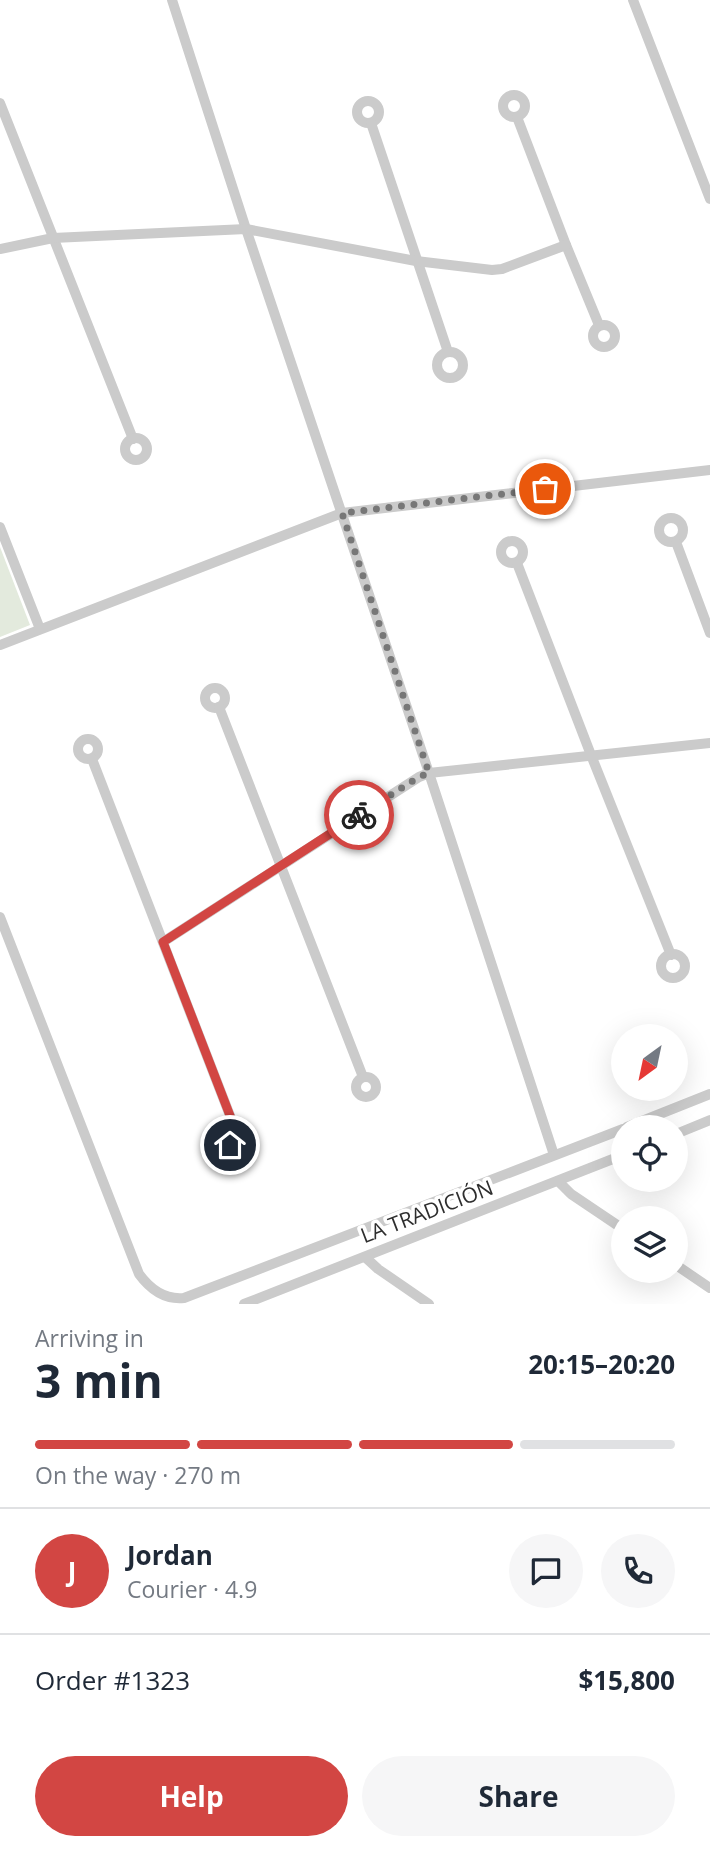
<!DOCTYPE html>
<meta charset="utf-8">
<style>
:root{--surface:#fff;--page:#f6f6f7;--text:#1f2937;--muted:#747a83;--line:#e0e1e3;--accent:#d24643}
body{margin:0;font-family:"Open Sans",sans-serif;background:var(--page);color:var(--text);height:100vh;display:flex;flex-direction:column;font-size:26px;white-space:nowrap}
*{box-sizing:border-box;margin:0}
p{font-size:23px;color:var(--muted)}
.icon{flex:none;width:38px;height:38px;fill:none;stroke:currentColor;stroke-width:2;stroke-linecap:round;stroke-linejoin:round}
.map{position:relative;height:1304px;overflow:hidden}
.sheet{display:flex;flex-direction:column;background:var(--surface);flex:1}
.sheet>*{flex:none}
.needle{width:46px;rotate:213deg}
.fabs{position:absolute;left:611px;top:1024px;display:grid;gap:14px}
.fabs a{display:grid;place-items:center;width:77px;height:77px;border-radius:50%;background:var(--surface);box-shadow:0 7px 28px #0002;font-size:35px}
.pin{position:absolute;display:grid;place-items:center;width:60px;height:60px;color:#fff;margin:-30px;border:4px solid #fff;border-radius:50%;box-shadow:0 2px 7px #0007}
.courier{position:absolute;display:grid;place-items:center;width:70px;height:70px;margin:-35px;border:5px solid #d24643;border-radius:50%;background:#fff;color:#222;box-shadow:0 2px 9px #0007}
.summary em{font-style:normal;font-weight:700}
.summary div{display:flex;flex-direction:column-reverse}
.summary{display:flex;align-items:center;justify-content:space-between;height:119px;padding:0 35px}
h1{font-size:46px;font-weight:700;line-height:52px}
.bar{display:grid;grid-template-columns:repeat(4,1fr);gap:10px 7px;align-content:center;height:84px;padding:0 35px}
.bar i{height:9px;border-radius:5px;background:var(--line)}
.bar .selected{background:var(--accent)}
.bar p{grid-column:span 4}
.line{display:flex;align-items:center;gap:18px;padding:0 35px;border-top:2px solid var(--line)}
.line div{flex:1}
.round{display:grid;place-items:center;flex:none;width:74px;height:74px;border-radius:37px;background:var(--page)}
.action{display:flex;gap:14px;margin-top:auto;padding:14px 35px}
.action a{flex:1;height:80px;border-radius:42px;background:var(--accent);color:#fff;font-size:28px;font-weight:700;line-height:80px;text-align:center}
.action a+a{background:var(--page);color:var(--text)}
.map>svg:first-child{display:block}
.green{fill:#e3eadd}
.lines{fill:none;stroke-linecap:round;stroke-linejoin:round}
.minor{stroke:#cbcbcb;stroke-width:10}
.done{stroke:#777;stroke-width:7;stroke-dasharray:0 12.6}
.route{stroke:#d24643;stroke-width:9}
.labels{text-anchor:middle;stroke-width:7;stroke-linejoin:round;paint-order:stroke}
.street-label{font-size:21px;fill:#2e2e2e;stroke:#fff}
</style>
<div class="map">
<svg width="710" height="1304" viewBox="0 0 710 1304">
<rect width="100%" height="100%" fill="#fff"/>
<!-- green -->
<polygon class="green" points="0,547 30,625 0,637"/>
<g class="lines">
<!-- minor -->
<g class="minor">
<polyline points="172,0 246,229 429,773 554,1155"/>
<polyline points="633,0 710,199"/>
<circle cx="514" cy="106" r="11"/>
<circle cx="368" cy="112" r="11"/>
<polyline points="0,103 133,439"/>
<polyline points="517,117 566,245 599,325"/>
<polyline points="371,123 448,352"/>
<polyline points="0,249 53,238 246,229 416,261 492,270 502,269 566,245"/>
<circle cx="604" cy="336" r="11"/>
<circle cx="450" cy="365" r="13"/>
<circle cx="136" cy="449" r="11"/>
<circle cx="671" cy="530" r="12"/>
<polyline points="0,527 40,629"/>
<circle cx="512" cy="552" r="11"/>
<polyline points="676,542 710,633"/>
<polyline points="517,563 591,755 671,955"/>
<polyline points="0,645 342,513 710,470"/>
<circle cx="215" cy="698" r="10"/>
<polyline points="219,707 363,1077"/>
<circle cx="88" cy="749" r="10"/>
<polyline points="92,759 234,1126"/>
<path d="M0,917L139,1274C150,1289 164,1300 184,1298L623,1129"/>
<polyline points="163,942 419,777 429,773 710,743"/>
<circle cx="673" cy="966" r="12"/>
<circle cx="366" cy="1087" r="10"/>
<circle cx="236" cy="1137" r="10"/>
<polyline points="627,1127 710,1094"/>
<polyline points="676,1134 710,1120"/>
<polyline points="558,1181 571,1194 623,1229"/>
<polyline points="365,1257 378,1269 429,1304"/>
<polyline points="676,1265 710,1288"/>
<polyline points="244,1304 623,1155"/>
</g>
</g>
<g class="lines">
<!-- done -->
<polyline class="done" points="359,815 419,777 429,773 342,513 545,489"/>
<!-- route -->
<polyline class="route" points="230,1145 226,1140 227,1133 234,1126 163,942 359,815"/>
</g>
<g class="labels">
<!-- street labels -->
<g class="street-label">
<text transform="translate(427 1212) rotate(-21)" y="7">LA TRADICIÓN</text>
</g>
</g>
</svg>
<div class="fabs">
<a><svg class="needle" viewBox="-14 -14 28 28"><path d="M0-13l5 13h-10z" fill="#e53935"/><path d="M0 13l5-13h-10z" fill="#747a83"/></svg></a>
<a><svg class="icon" aria-label="locate" viewBox="0 0 24 24"><circle cx="12" cy="12" r="6"/><path d="M12 2v4M12 18v4M2 12h4M18 12h4"/></svg></a>
<a><svg class="icon" aria-label="layers" viewBox="0 0 24 24"><path d="M12 4l9 5-9 5-9-5zM3 14l9 5 9-5"/></svg></a>
</div>
<div class="pin" style="left:545px;top:489px;background:#ea580c"><svg class="icon" aria-label="bag" viewBox="0 0 24 24"><path d="M5 8h14l-1 12H6zM9 8a3 3 0 0 1 6 0"/></svg></div>
<div class="pin" style="left:230px;top:1145px;background:#1f2937"><svg class="icon" aria-label="home" viewBox="0 0 24 24"><path d="M3 11l9-7 9 7M6 9v11h12V9"/></svg></div>
<div class="courier" style="left:359px;top:815px"><svg class="icon" aria-label="bike" viewBox="0 0 24 24"><circle cx="6" cy="16" r="4"/><circle cx="18" cy="16" r="4"/><path d="M6 16l4-8h5l3 8M10 8l3 8H6M13 5h3"/></svg></div>
</div>
<section class="sheet">
<div class="summary"><div><h1>3 min</h1><p>Arriving in</p></div><em>20:15–20:20</em></div>
<div class="bar"><i class="selected"></i><i class="selected"></i><i class="selected"></i><i></i><p>On the way · 270 m</p></div>
<div class="line" style="height:126px"><b class="round" style="background:var(--accent);color:#fff">J</b><div><b>Jordan</b><p>Courier · 4.9</p></div><a class="round"><svg class="icon" aria-label="chat" viewBox="0 0 24 24"><path d="M4 5h16v11H9l-5 4z"/></svg></a><a class="round"><svg class="icon" aria-label="phone" viewBox="0 0 24 24"><path d="M5 4h4l2 5-3 2q2 4 5 5l2-3 5 2v4C11 20 4 13 5 4z"/></svg></a></div>
<div class="line" style="height:91px"><div>Order #1323</div><b>$15,800</b></div>
<div class="action"><a>Help</a><a>Share</a></div>
</section>
